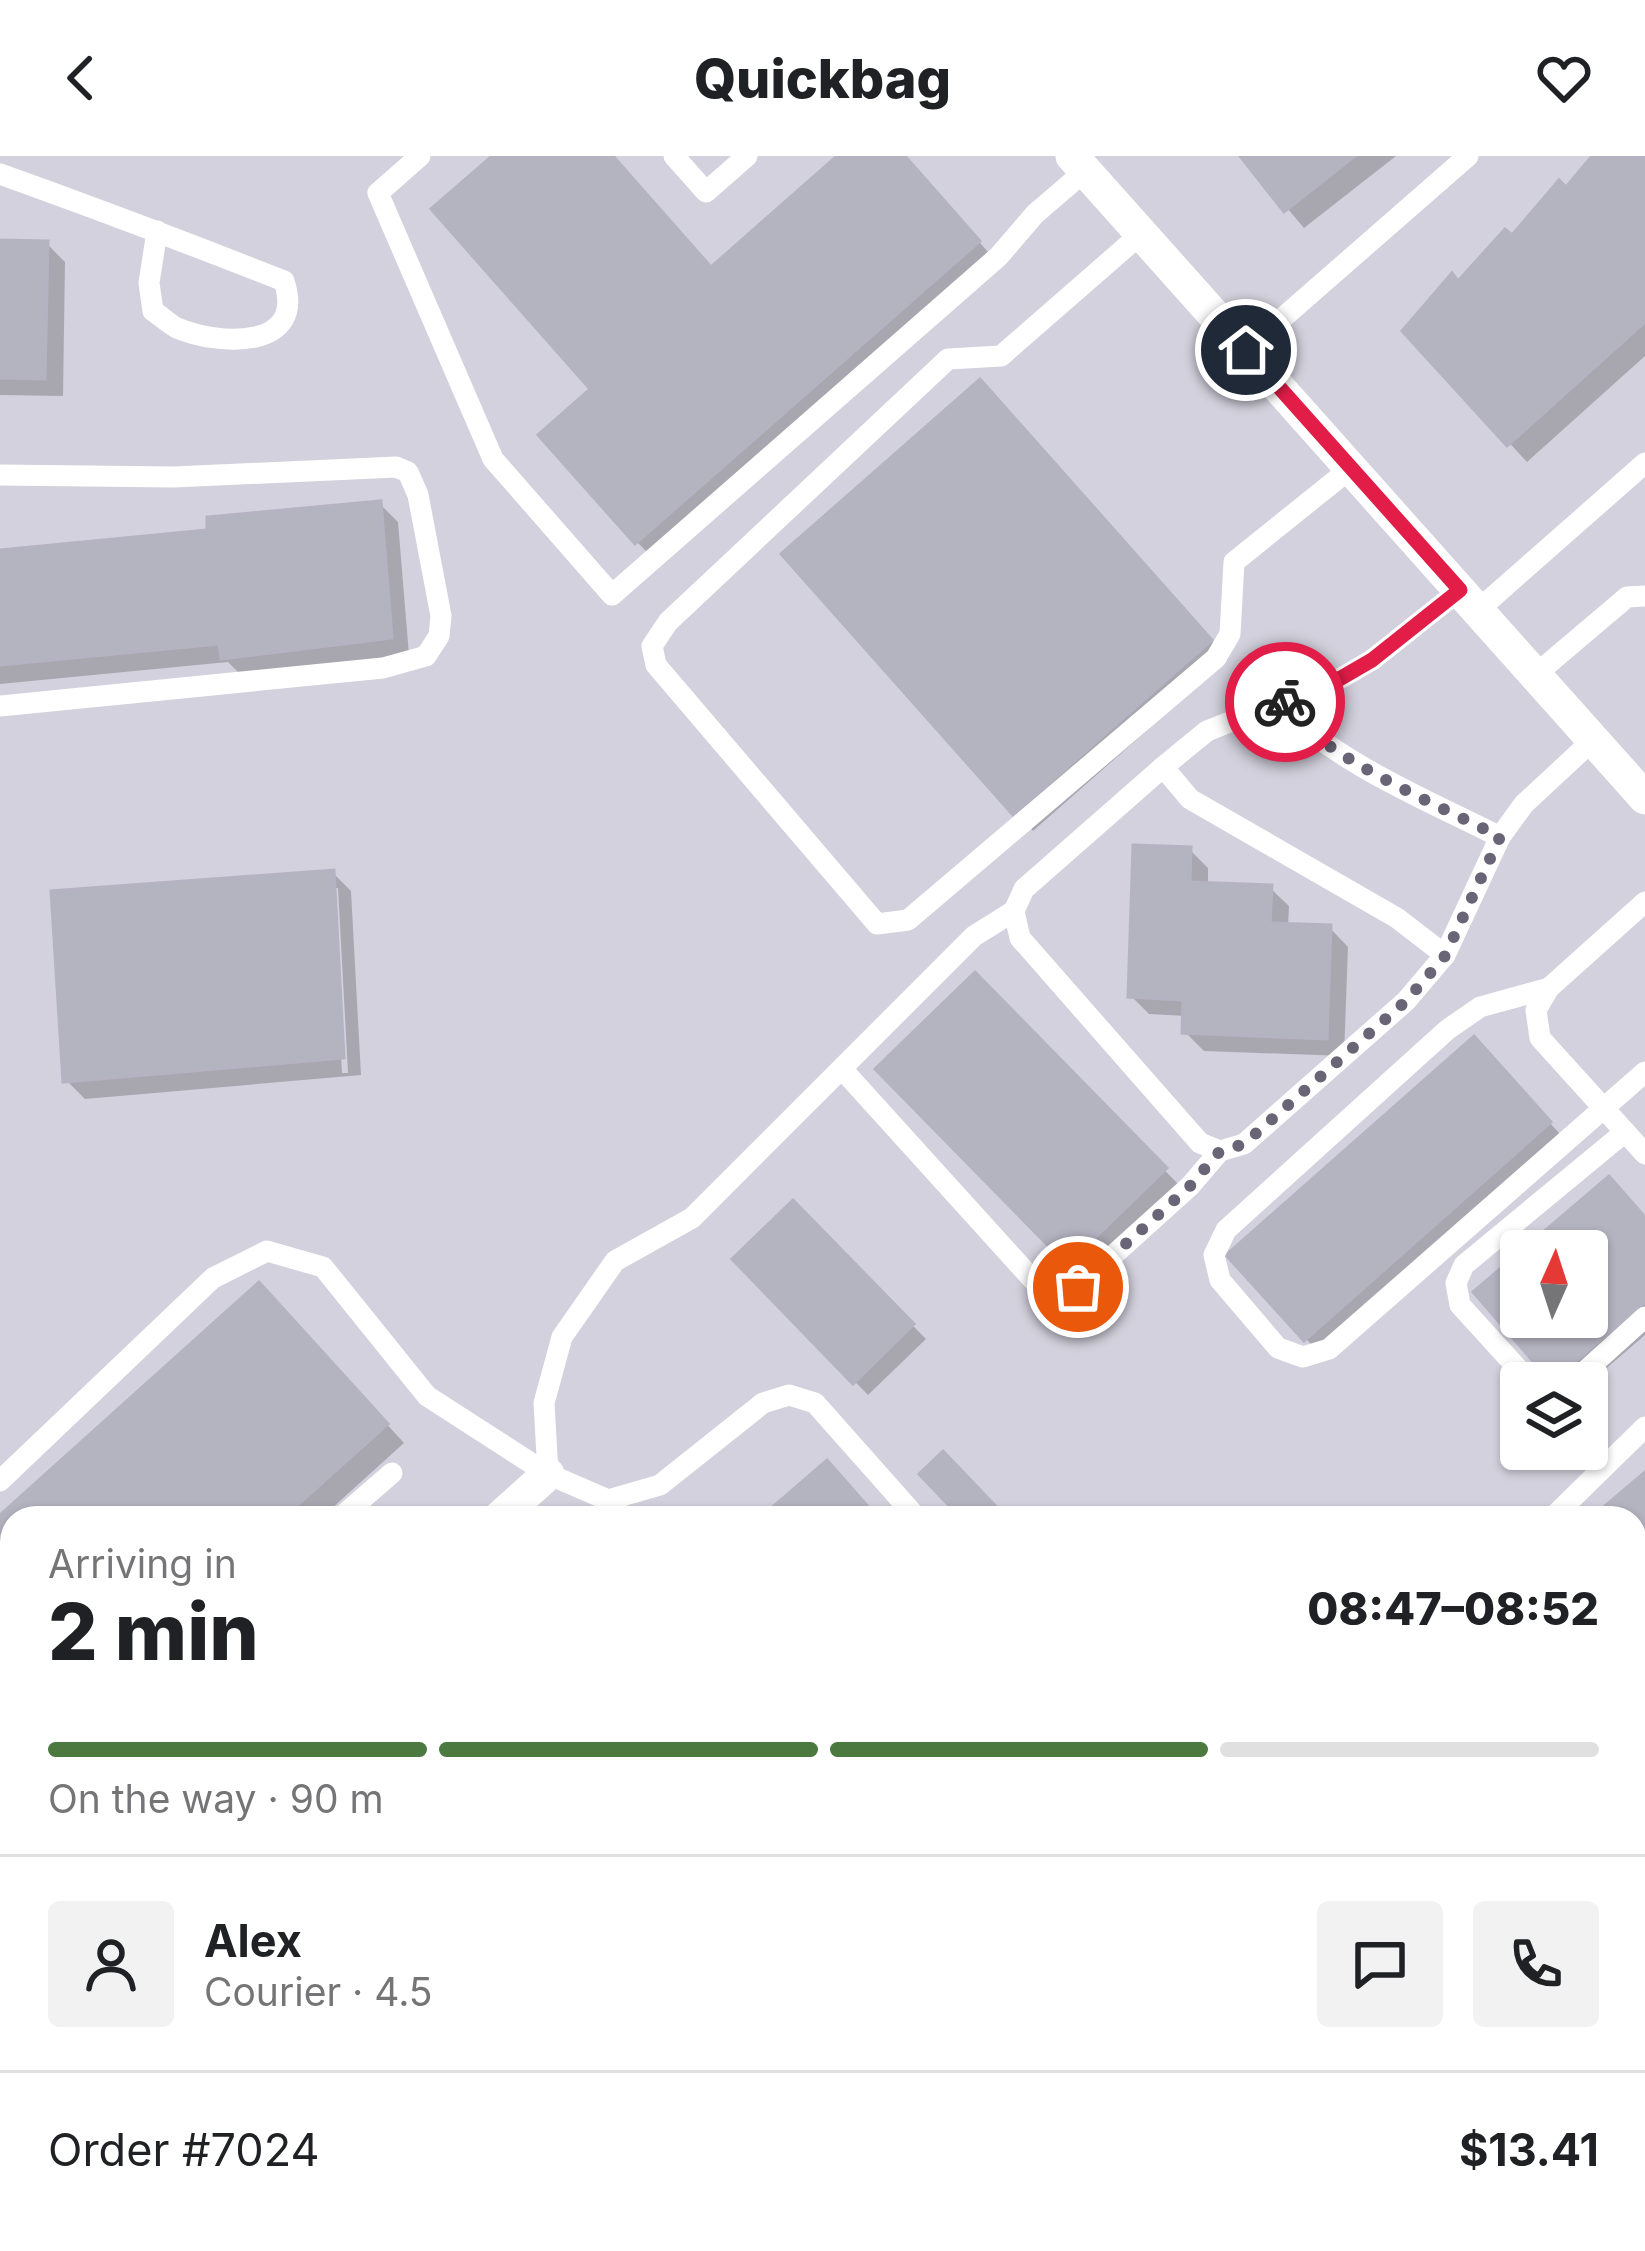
<!DOCTYPE html>
<meta charset="utf-8">
<style>
:root{--surface:#fff;--page:#f2f2f2;--text:#202124;--muted:#757577;--line:#e0e0e0;--accent:#4c7940}
body{margin:0;font-family:Inter,sans-serif;background:var(--page);color:var(--text);height:100vh;display:flex;flex-direction:column;font-size:45px;white-space:nowrap}
*{box-sizing:border-box;margin:0}
p{font-size:39px;color:var(--muted)}
.icon{flex:none;width:66px;height:66px;fill:none;stroke:currentColor;stroke-width:2;stroke-linecap:round;stroke-linejoin:round}
.map{position:relative;flex:1;overflow:hidden}
.panel{position:absolute;left:0px;top:1350px;width:1647px;height:747px;display:flex;flex-direction:column;background:var(--surface);border-radius:36px 36px 0 0;box-shadow:0 3px 9px #0004}
.panel>*{flex:none}
.needle{width:78px;rotate:3deg}
.controls{position:absolute;left:1500px;top:1074px;display:grid;gap:24px}
.controls a{display:grid;place-items:center;width:108px;height:108px;border-radius:12px;background:var(--surface);box-shadow:0 3px 9px #0004;font-size:60px}
.pin{position:absolute;display:grid;place-items:center;width:102px;height:102px;color:#fff;margin:-51px;border:6px solid #fff;border-radius:50%;box-shadow:0 3px 12px #0007}
.courier{position:absolute;display:grid;place-items:center;width:120px;height:120px;margin:-60px;border:9px solid #e11d48;border-radius:50%;background:#fff;color:#222;box-shadow:0 3px 15px #0007}
.overview em{font-style:normal;font-weight:800}
.overview div{display:flex;flex-direction:column-reverse}
.overview{display:flex;align-items:center;justify-content:space-between;height:204px;padding:0 48px}
h1{font-size:78px;font-weight:800;line-height:90px}
.bar{display:grid;grid-template-columns:repeat(4,1fr);gap:18px 12px;align-content:center;height:144px;padding:0 48px}
.bar i{height:15px;border-radius:9px;background:var(--line)}
.bar .current{background:var(--accent)}
.bar p{grid-column:span 4}
.line{display:flex;align-items:center;gap:30px;padding:0 48px;border-top:3px solid var(--line)}
.line div{flex:1}
.round{display:grid;place-items:center;flex:none;width:126px;height:126px;border-radius:12px;background:var(--page)}
header{display:flex;justify-content:space-between;align-items:center;height:156px;padding:0 48px;background:var(--surface);font-size:54px;font-weight:800}
.map>svg:first-child{display:block}
.built{fill:#d3d1dd;fill-rule:evenodd}
.shadow{fill:#0003;fill-rule:evenodd}
.building{fill:#b4b3c0;stroke:#b5b3c2;stroke-width:3}
.lines{fill:none;stroke-linecap:round;stroke-linejoin:round}
.service{stroke:#fff;stroke-width:21}
.minor{stroke:#fff;stroke-width:33}
.tertiary{stroke:#fff;stroke-width:33}
.done{stroke:#696476;stroke-width:12;stroke-dasharray:0 21.6}
.route{stroke:#e11d48;stroke-width:15}
</style>
<header><svg class="icon" aria-label="back" viewBox="0 0 24 24"><path d="M15 5l-7 7 7 7"/></svg>Quickbag<svg class="icon" aria-label="heart" viewBox="0 0 24 24"><path d="M12 20l-8-8c-3-5 5-10 8-4 3-6 11-1 8 4z"/></svg></header>
<div class="map">
<svg width="1645" height="2095" viewBox="0 0 1645 2095">
<rect width="100%" height="100%" fill="#e1e0e9"/>
<!-- built -->
<path class="built" d="M0,0H1645V2095H0ZM1521,1095H1587V1161H1521ZM1521,1227H1587V1293H1521ZM12,1362H1635V2085H12Z"/>
<!-- shadow -->
<g class="shadow">
<polygon points="496,0 611,0 712,114 842,0 903,0 996,105 655,404 637,386 594,233"/>
<polygon points="1243,0 1396,0 1304,72"/>
<polygon points="1596,0 1645,0 1645,200 1527,306 1406,175 1566,35"/>
<polygon points="0,87 47,88 65,106 63,240 0,239"/>
<polygon points="998,245 1228,503 1033,675 1015,657"/>
<polygon points="380,348 398,366 409,499 242,520 228,506 0,528 0,397 209,376"/>
<polygon points="1190,694 1208,712 1208,730 1270,732 1289,750 1288,771 1330,772 1348,791 1344,900 1204,895 1185,876 1186,860 1149,858 1131,840"/>
<path d="M333,717L351,735L361,919L85,943L66,924ZM332,732H338L348,917H342Z"/>
<polygon points="975,821 1182,1032 1087,1124 880,913"/>
<polygon points="1492,902 1567,986 1324,1201 1306,1183"/>
<polygon points="793,1048 926,1183 868,1239 736,1103"/>
<polygon points="1645,1062 1645,1179 1587,1229 1556,1227 1477,1137 1521,1099 1521,1161 1587,1161 1587,1095 1526,1095"/>
<polygon points="277,1148 404,1287 321,1362 12,1362 12,1393 0,1380 0,1363"/>
<polygon points="1635,1642 1645,1654 1645,1712 1635,1720"/>
</g>
<!-- building -->
<g class="building">
<polygon points="492,0 613,0 711,111 837,0 905,0 980,85 635,388 538,279 590,233 431,53"/>
<polygon points="1240,0 1355,0 1284,56"/>
<polygon points="1592,0 1645,0 1645,166 1507,290 1402,175 1452,117 1458,125 1505,73 1512,79 1559,24 1566,31"/>
<polygon points="0,84 48,85 45,223 0,222"/>
<polygon points="980,223 1212,484 1013,659 781,398"/>
<polygon points="381,345 392,482 221,503 219,488 0,509 0,394 207,374 207,361"/>
<polygon points="1133,689 1191,691 1190,726 1272,729 1270,767 1331,769 1327,883 1182,877 1183,844 1128,841"/>
<polygon points="334,714 344,902 63,926 51,735"/>
<polygon points="975,816 1167,1012 1067,1109 875,913"/>
<polygon points="1474,880 1551,966 1304,1185 1226,1099"/>
<polygon points="1609,1020 1645,1061 1645,1146 1551,1226 1473,1136 1521,1095 1521,1161 1587,1161 1587,1095 1521,1095"/>
<polygon points="793,1044 914,1168 853,1228 732,1103"/>
<polygon points="259,1126 388,1268 283,1362 12,1362 12,1398 0,1384 0,1359"/>
<polygon points="943,1295 1007,1362 961,1362 919,1318"/>
<polygon points="827,1304 878,1362 760,1362"/>
<polygon points="1645,1316 1645,1397 1635,1386 1635,1362 1615,1362 1605,1350"/>
<polygon points="1635,1641 1645,1653 1645,1679 1635,1687"/>
<polygon points="0,2022 12,2035 12,2085 59,2085 69,2095 0,2095"/>
<polygon points="655,2085 809,2085 819,2095 665,2095"/>
<polygon points="1409,2085 1515,2085 1524,2095 1398,2095"/>
</g>
<g class="lines">
<!-- service -->
<g class="service">
<polyline points="420,0 378,37 493,303 612,439 999,100 1035,58 1085,15"/>
<polyline points="674,0 706,36 747,0"/>
<path d="M0,18C95,52 190,88 284,125C307,194 219,190 177,172C169,168 161,160 153,155L149,127L157,75"/>
<polyline points="1142,77 1001,200 948,203 668,466 652,490 656,509 877,768 908,764 1216,502 1230,478 1234,406 1351,312"/>
<polyline points="1246,194 1468,0"/>
<polyline points="0,319 174,321 396,311 408,316 418,339 441,460 439,480 426,500 383,512 0,550"/>
<polyline points="1460,434 1372,504 1341,522 1207,575 1163,611 1190,643 1397,762 1445,799 1500,681 1524,648 1593,584"/>
<polyline points="1477,455 1645,307"/>
<polyline points="1535,519 1627,441 1645,440"/>
<path d="M1278,548C1340,609 1423,642 1500,681"/>
<polyline points="1163,611 1024,733 1014,755 1020,782 1200,987 1220,995 1244,988 1406,845 1445,799"/>
<polyline points="1645,746 1549,832 1536,854 1540,882 1645,998"/>
<polyline points="1549,832 1480,851 1447,874 1226,1074 1214,1099 1220,1124 1278,1192 1303,1201 1329,1193 1645,916"/>
<polyline points="842,913 1034,1125 1055,1135 1078,1131 1190,1030 1220,995"/>
<polyline points="1531,1227 1460,1149 1456,1127 1464,1109 1625,976"/>
<polyline points="1572,1227 1645,1161"/>
<polyline points="548,1318 544,1247 562,1181 615,1105 692,1062 974,780 1014,755"/>
<polyline points="0,1325 213,1122 267,1095 323,1111 427,1240 548,1318 608,1344 624,1362"/>
<polyline points="608,1344 660,1329 763,1247 789,1239 815,1247 917,1362"/>
<polyline points="340,1362 392,1317"/>
<polyline points="1552,1362 1645,1271"/>
<polyline points="1635,1452 1645,1463"/>
<polyline points="0,1468 12,1487"/>
<polyline points="1176,2085 1184,2095"/>
<polyline points="950,2095 962,2085"/>
</g>
<!-- minor -->
<g class="minor">
<polyline points="499,1362 548,1318"/>
<polyline points="0,1790 12,1811"/>
<polyline points="227,2085 236,2095"/>
<polyline points="1129,2095 1141,2085"/>
</g>
<!-- tertiary -->
<polyline class="tertiary" points="1072,0 1645,642"/>
</g>
<g class="lines">
<!-- done -->
<path class="done" d="M1078,1131L1190,1030L1220,995L1244,988L1406,845L1445,800L1500,681C1424,642 1340,609 1278,548L1285,546"/>
<!-- route -->
<polyline class="route" points="1246,194 1460,434 1372,504 1341,522 1285,546"/>
</g>
</svg>
<div class="controls">
<a><svg class="needle" viewBox="-14 -14 28 28"><path d="M0-13l5 13h-10z" fill="#e53935"/><path d="M0 13l5-13h-10z" fill="#757577"/></svg></a>
<a><svg class="icon" aria-label="layers" viewBox="0 0 24 24"><path d="M12 4l9 5-9 5-9-5zM3 14l9 5 9-5"/></svg></a>
</div>
<div class="pin" style="left:1078px;top:1131px;background:#ea580c"><svg class="icon" aria-label="bag" viewBox="0 0 24 24"><path d="M5 8h14l-1 12H6zM9 8a3 3 0 0 1 6 0"/></svg></div>
<div class="pin" style="left:1246px;top:194px;background:#1f2937"><svg class="icon" aria-label="home" viewBox="0 0 24 24"><path d="M3 11l9-7 9 7M6 9v11h12V9"/></svg></div>
<div class="courier" style="left:1285px;top:546px"><svg class="icon" aria-label="bike" viewBox="0 0 24 24"><circle cx="6" cy="16" r="4"/><circle cx="18" cy="16" r="4"/><path d="M6 16l4-8h5l3 8M10 8l3 8H6M13 5h3"/></svg></div>
<section class="panel">
<div class="overview"><div><h1>2 min</h1><p>Arriving in</p></div><em>08:47–08:52</em></div>
<div class="bar"><i class="current"></i><i class="current"></i><i class="current"></i><i></i><p>On the way · 90 m</p></div>
<div class="line" style="height:216px"><a class="round"><svg class="icon" aria-label="person" viewBox="0 0 24 24"><circle cx="12" cy="8" r="4"/><path d="M4 21q1-7 8-7t8 7"/></svg></a><div><b>Alex</b><p>Courier · 4.5</p></div><a class="round"><svg class="icon" aria-label="chat" viewBox="0 0 24 24"><path d="M4 5h16v11H9l-5 4z"/></svg></a><a class="round"><svg class="icon" aria-label="phone" viewBox="0 0 24 24"><path d="M5 4h4l2 5-3 2q2 4 5 5l2-3 5 2v4C11 20 4 13 5 4z"/></svg></a></div>
<div class="line" style="height:156px"><div>Order #7024</div><b>$13.41</b></div>
</section>
</div>
